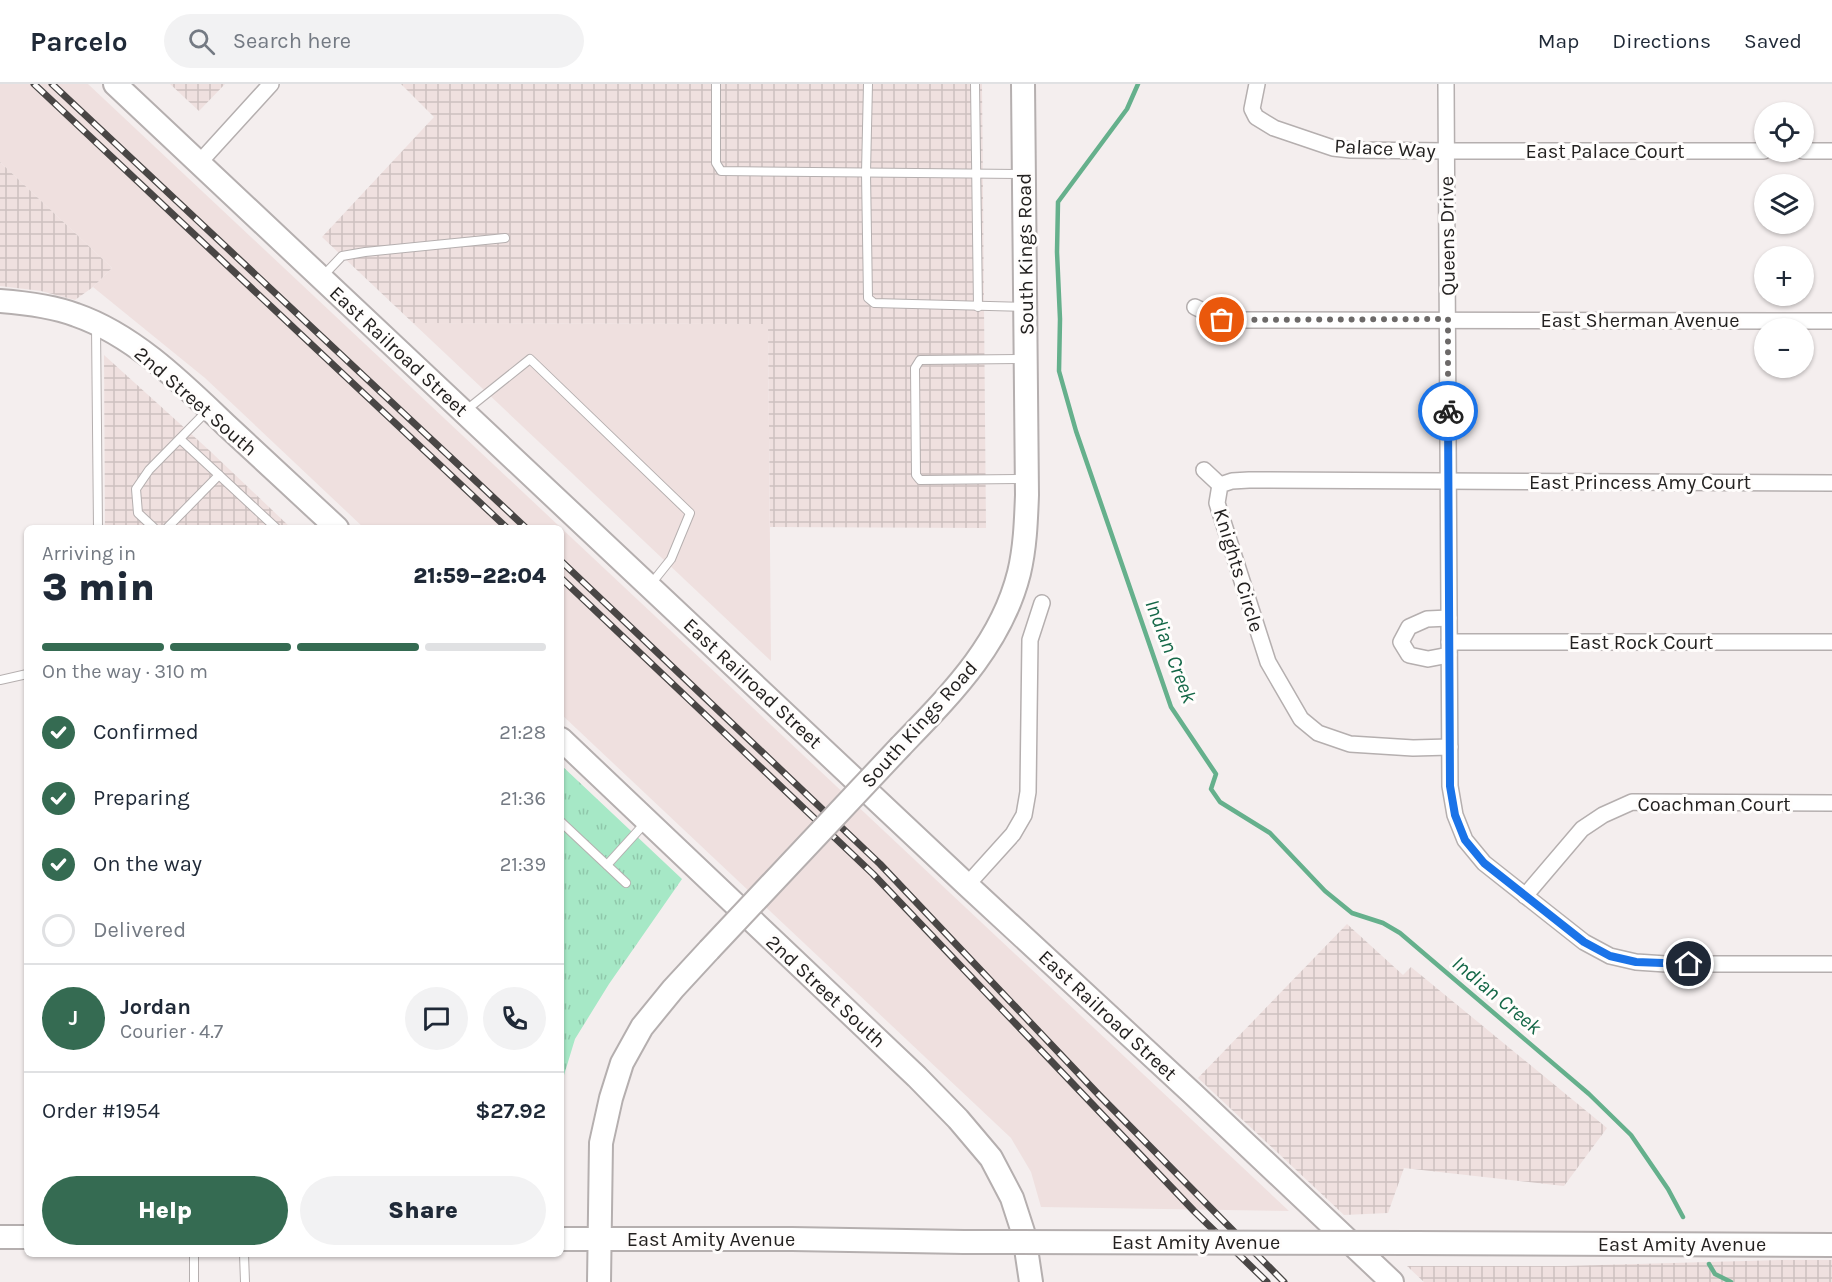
<!DOCTYPE html>
<meta charset="utf-8">
<style>
:root{--surface:#fff;--page:#f2f2f3;--text:#1f2937;--muted:#747a83;--line:#e0e1e3;--accent:#356b52}
body{margin:0;font-family:Karla,sans-serif;background:var(--page);color:var(--text);height:100vh;display:flex;flex-direction:column;font-size:22px;white-space:nowrap}
*{box-sizing:border-box;margin:0}
p{font-size:20px;color:var(--muted)}
.icon{flex:none;width:33px;height:33px;fill:none;stroke:currentColor;stroke-width:2;stroke-linecap:round;stroke-linejoin:round}
.map{position:relative;flex:1;overflow:hidden}
.side{position:absolute;left:24px;top:441px;width:540px;height:732px;display:flex;flex-direction:column;background:var(--surface);border-radius:9px;box-shadow:0 2px 4px #0004}
.side>*{flex:none}
.fabs{position:absolute;left:1754px;top:18px;display:grid;gap:12px}
.fabs a{display:grid;place-items:center;width:60px;height:60px;border-radius:50%;background:var(--surface);box-shadow:0 2px 4px #0004;font-size:30px}
.pin{position:absolute;display:grid;place-items:center;width:51px;height:51px;color:#fff;margin:-26px;border:3px solid #fff;border-radius:50%;box-shadow:0 2px 6px #0007}
.courier{position:absolute;display:grid;place-items:center;width:60px;height:60px;margin:-30px;border:4px solid #1a73e8;border-radius:50%;background:#fff;color:#222;box-shadow:0 2px 8px #0007}
.summary em{font-style:normal;font-weight:800}
.summary div{display:flex;flex-direction:column-reverse}
.summary{display:flex;align-items:center;justify-content:space-between;height:102px;padding:0 18px}
h1{font-size:39px;font-weight:800;line-height:45px}
.bar{display:grid;grid-template-columns:repeat(4,1fr);gap:9px 6px;align-content:center;height:72px;padding:0 18px}
.bar i{height:8px;border-radius:4px;background:var(--line)}
.bar .current{background:var(--accent)}
.bar p{grid-column:span 4}
.line{display:flex;align-items:center;gap:15px;padding:0 18px;border-top:2px solid var(--line)}
.line div{flex:1}
.round{display:grid;place-items:center;flex:none;width:63px;height:63px;border-radius:32px;background:var(--page)}
ol{padding:0 18px;list-style:none}
li{display:flex;align-items:center;gap:18px;height:66px}
li p{margin-inline-start:auto}
li .icon{padding:6px;border-radius:50%;background:var(--accent);color:#fff;stroke-width:4}
li:last-child{color:var(--muted)}
li i{width:33px;height:33px;border:3px solid var(--line);border-radius:50%}
.action{display:flex;gap:12px;margin-top:auto;padding:12px 18px}
.action a{flex:1;height:69px;border-radius:36px;background:var(--accent);color:#fff;font-size:24px;font-weight:800;line-height:69px;text-align:center}
.action a+a{background:var(--page);color:var(--text)}
header{display:flex;align-items:center;gap:36px;box-sizing:border-box;height:84px;padding:0 30px;background:var(--surface);border-bottom:2px solid var(--line)}
header strong{font-size:28px}
nav{display:flex;gap:33px;margin-inline-start:auto;font-size:21px}
.search{width:420px;height:54px;background:var(--page);display:flex;align-items:center;gap:15px;box-sizing:border-box;padding:0 21px;border-radius:33px;color:var(--muted);font-size:22px}
.map>svg:first-child{display:block}
.built{fill:#efe0df}
.industrial{fill:url(#industrial-grid)}
.grass{fill:url(#grass-tufts)}
.lines{fill:none;stroke-linecap:round;stroke-linejoin:round}
.stream{stroke:#65b08c;stroke-width:4.5}
.lane-casing{stroke:#b5afaf;stroke-width:10}
.street-casing{stroke:#b5afaf;stroke-width:18}
.secondary-casing{stroke:#b5afaf;stroke-width:26}
.lane{stroke:#fff;stroke-width:8}
.street{stroke:#fff;stroke-width:15}
.secondary{stroke:#fff;stroke-width:22}
.rail-casing{stroke:#494645;stroke-width:7}
.rail{stroke:#fffdfc;stroke-width:4.5;stroke-dasharray:14;stroke-linecap:butt}
.secondary-bridge-casing{stroke:#b5afaf;stroke-width:26;stroke-linecap:butt}
.secondary-bridge{stroke:#fff;stroke-width:22}
.done{stroke:#6c6968;stroke-width:6;stroke-dasharray:0 10.8}
.route{stroke:#1a73e8;stroke-width:8}
.labels{text-anchor:middle;stroke-width:6;stroke-linejoin:round;paint-order:stroke}
.street-label{font-size:20px;fill:#232120;stroke:#fffdfc}
.water-label{font-size:21px;font-style:italic;fill:#146747;stroke:#fffdfc}
</style>
<header>
<strong>Parcelo</strong>
<div class="search"><svg class="icon" aria-label="search" viewBox="0 0 24 24"><circle cx="10" cy="10" r="6"/><path d="M15 15l6 6"/></svg>Search here</div>
<nav><a>Map</a><a>Directions</a><a>Saved</a></nav>
</header>
<div class="map">
<svg width="1832" height="1198" viewBox="0 0 1832 1198">
<defs>
<pattern id="industrial-grid" width="8" height="8" patternUnits="userSpaceOnUse" patternTransform="scale(1.5)"><rect width="8" height="8" fill="#efe0df"/><path d="M0 4h8M4 0v8" fill="none" stroke="#cdc0bf"/></pattern>
<pattern id="grass-tufts" width="24" height="20" patternUnits="userSpaceOnUse" patternTransform="scale(1.5)"><rect width="24" height="20" fill="#a6e8c6"/><path d="M3 7l-1-3M5 7V3M7 7l1-3M15 17l-1-3M17 17v-4M19 17l1-3" fill="none" stroke="#8fc7aa"/></pattern>
</defs>
<rect width="100%" height="100%" fill="#f4eeee"/>
<!-- built -->
<g class="built">
<polygon points="0,0 88,0 1289,1127 1041,1123 1031,1088 1011,1054 561,630 561,444 364,444 205,294 93,203 112,184 0,78"/>
<polygon points="413,239 768,240 771,577"/>
</g>
<!-- industrial -->
<g class="industrial">
<polygon points="170,0 225,0 199,27"/>
<polygon points="401,0 982,0 986,444 770,443 768,240 413,239 322,153 434,33"/>
<polygon points="0,78 112,184 93,203 75,216 41,207 0,202"/>
<polygon points="104,271 210,367 291,444 105,444"/>
<polygon points="1347,840 1403,891 1411,883 1607,1044 1564,1102 1404,1084 1388,1129 1344,1131 1198,994"/>
<polygon points="1782,1176 1832,1176 1832,1198 1424,1198 1407,1182 1565,1182"/>
</g>
<!-- grass -->
<polygon class="grass" points="561,681 682,795 609,900 575,955 561,1001"/>
<g class="lines">
<!-- stream -->
<g class="stream">
<polyline points="1138,0 1127,25 1058,118 1057,168 1060,235 1059,287 1076,347 1171,623 1216,690 1211,705 1220,718 1270,749 1325,807 1352,829 1383,839 1400,849 1589,1010 1631,1051 1668,1105 1683,1133"/>
<polyline points="1709,1180 1715,1190 1731,1198"/>
</g>
<!-- lane casing -->
<g class="lane-casing">
<g id="lane">
<polyline points="716,0 716,79 721,87 1023,90"/>
<polyline points="868,0 866,89 868,214 874,219 1024,223"/>
<polyline points="975,0 978,223"/>
<polyline points="322,193 342,172 365,168 505,154"/>
<polyline points="96,242 98,444"/>
<polyline points="1025,275 920,276 915,284 916,391 920,396 1025,395"/>
<polyline points="465,327 530,275 690,429 671,475 651,500"/>
<polyline points="180,355 219,391"/>
<polyline points="154,444 138,429 136,405 149,386 208,326"/>
<polyline points="167,444 219,391 276,444"/>
<polyline points="0,596 27,590"/>
<polyline points="561,738 626,799"/>
<polyline points="607,781 646,738"/>
<polyline points="244,1170 245,1198"/>
<polyline points="194,1198 194,1170"/>
</g>
</g>
<!-- street casing -->
<g class="street-casing">
<g id="street">
<polyline points="1257,0 1252,25 1256,33 1274,44 1333,64 1351,66 1446,67 1764,67"/>
<polyline points="1446,0 1450,702 1455,731 1465,756 1484,779 1584,858 1610,872 1636,878 1666,880 1832,880"/>
<polyline points="1803,67 1832,67"/>
<polyline points="199,79 271,0"/>
<polyline points="1195,223 1222,236 1832,237"/>
<polyline points="1204,386 1220,401"/>
<polyline points="1449,534 1427,535 1409,543 1401,558 1409,571 1428,575 1449,571"/>
<polyline points="1449,558 1832,558"/>
<polyline points="1450,663 1413,664 1350,660 1318,649 1301,635 1268,578 1217,419 1220,401 1232,397 1249,396 1832,399"/>
<polyline points="967,801 1013,750 1024,731 1028,708 1030,556 1042,519"/>
<polyline points="1525,812 1582,745 1603,731 1632,718 1832,719"/>
</g>
</g>
<!-- secondary casing -->
<g class="secondary-casing">
<g id="secondary">
<polyline points="115,0 967,801 1192,1009 1392,1198"/>
<path d="M0,217C26,219 52,222 76,231C134,251 183,300 226,341C263,375 300,410 337,444"/>
<polyline points="561,655 917,993 958,1035 991,1074 1012,1114 1024,1151 1031,1198"/>
<path d="M901,662C950,611 1001,561 1019,489C1025,464 1026,438 1027,411L1023,0"/>
<polyline points="0,1153 27,1153"/>
<polyline points="561,1155 792,1155 964,1158"/>
<polyline points="1414,1159 1832,1161"/>
<polyline points="599,1198 601,1059 611,1014 622,979 642,943 673,905 709,866"/>
</g>
</g>
<!-- lane -->
<use href="#lane" class="lane"/>
<!-- street -->
<use href="#street" class="street"/>
<!-- secondary -->
<use href="#secondary" class="secondary"/>
<!-- rail casing -->
<g class="rail-casing">
<g id="rail">
<polyline points="34,0 507,444"/>
<polyline points="52,0 526,444"/>
<polyline points="561,477 880,780 1099,1011 1284,1198"/>
<polyline points="561,494 873,790 1194,1127 1267,1198"/>
</g>
</g>
<!-- rail -->
<use href="#rail" class="rail"/>
<!-- secondary-bridge casing -->
<g class="secondary-bridge-casing">
<g id="secondary-bridge">
<polyline points="709,866 901,662"/>
<polyline points="964,1158 1414,1159"/>
</g>
</g>
<!-- secondary-bridge -->
<use href="#secondary-bridge" class="secondary-bridge"/>
</g>
<g class="lines">
<!-- done -->
<polyline class="done" points="1222,236 1448,235 1448,327"/>
<!-- route -->
<polyline class="route" points="1448,327 1450,702 1455,731 1465,756 1484,779 1584,858 1610,872 1636,878 1689,880"/>
</g>
<g class="labels">
<!-- street labels -->
<g class="street-label">
<text transform="translate(1385 64) rotate(3)" y="7">Palace Way</text>
<text x="1605" y="74">East Palace Court</text>
<text transform="translate(1447 152) rotate(-91)" y="7">Queens Drive</text>
<text transform="translate(1025 170) rotate(-91)" y="7">South Kings Road</text>
<text x="1640" y="243">East Sherman Avenue</text>
<text transform="translate(399 267) rotate(43)" y="7">East Railroad Street</text>
<text transform="translate(196 317) rotate(41)" y="7">2nd Street South</text>
<text x="1640" y="405">East Princess Amy Court</text>
<text transform="translate(1239 486) rotate(73)" y="7">Knights Circle</text>
<text x="1641" y="565">East Rock Court</text>
<text transform="translate(753 599) rotate(43)" y="7">East Railroad Street</text>
<text transform="translate(919 640) rotate(-48)" y="7">South Kings Road</text>
<text x="1714" y="727">Coachman Court</text>
<text transform="translate(826 907) rotate(43)" y="7">2nd Street South</text>
<text transform="translate(1108 931) rotate(43)" y="7">East Railroad Street</text>
<text x="711" y="1162">East Amity Avenue</text>
<text x="1196" y="1165">East Amity Avenue</text>
<text x="1682" y="1167">East Amity Avenue</text>
</g>
<!-- water labels -->
<g class="water-label">
<text transform="translate(1171 567) rotate(69)" y="7">Indian Creek</text>
<text transform="translate(1497 911) rotate(40)" y="7">Indian Creek</text>
</g>
</g>
</svg>
<div class="fabs">
<a><svg class="icon" aria-label="locate" viewBox="0 0 24 24"><circle cx="12" cy="12" r="6"/><path d="M12 2v4M12 18v4M2 12h4M18 12h4"/></svg></a>
<a><svg class="icon" aria-label="layers" viewBox="0 0 24 24"><path d="M12 4l9 5-9 5-9-5zM3 14l9 5 9-5"/></svg></a>
<a>+</a>
<a>−</a>
</div>
<div class="pin" style="left:1222px;top:236px;background:#ea580c"><svg class="icon" aria-label="bag" viewBox="0 0 24 24"><path d="M5 8h14l-1 12H6zM9 8a3 3 0 0 1 6 0"/></svg></div>
<div class="pin" style="left:1689px;top:880px;background:#1f2937"><svg class="icon" aria-label="home" viewBox="0 0 24 24"><path d="M3 11l9-7 9 7M6 9v11h12V9"/></svg></div>
<div class="courier" style="left:1448px;top:327px"><svg class="icon" aria-label="bike" viewBox="0 0 24 24"><circle cx="6" cy="16" r="4"/><circle cx="18" cy="16" r="4"/><path d="M6 16l4-8h5l3 8M10 8l3 8H6M13 5h3"/></svg></div>
<section class="side">
<div class="summary"><div><h1>3 min</h1><p>Arriving in</p></div><em>21:59–22:04</em></div>
<div class="bar"><i class="current"></i><i class="current"></i><i class="current"></i><i></i><p>On the way · 310 m</p></div>
<ol>
<li><svg class="icon" aria-label="check" viewBox="0 0 24 24"><path d="M5 12l5 5 9-10"/></svg>Confirmed<p>21:28</p></li>
<li><svg class="icon" aria-label="check" viewBox="0 0 24 24"><path d="M5 12l5 5 9-10"/></svg>Preparing<p>21:36</p></li>
<li><svg class="icon" aria-label="check" viewBox="0 0 24 24"><path d="M5 12l5 5 9-10"/></svg>On the way<p>21:39</p></li>
<li><i></i>Delivered</li>
</ol>
<div class="line" style="height:108px"><b class="round" style="background:var(--accent);color:#fff">J</b><div><b>Jordan</b><p>Courier · 4.7</p></div><a class="round"><svg class="icon" aria-label="chat" viewBox="0 0 24 24"><path d="M4 5h16v11H9l-5 4z"/></svg></a><a class="round"><svg class="icon" aria-label="phone" viewBox="0 0 24 24"><path d="M5 4h4l2 5-3 2q2 4 5 5l2-3 5 2v4C11 20 4 13 5 4z"/></svg></a></div>
<div class="line" style="height:78px"><div>Order #1954</div><b>$27.92</b></div>
<div class="action"><a>Help</a><a>Share</a></div>
</section>
</div>
